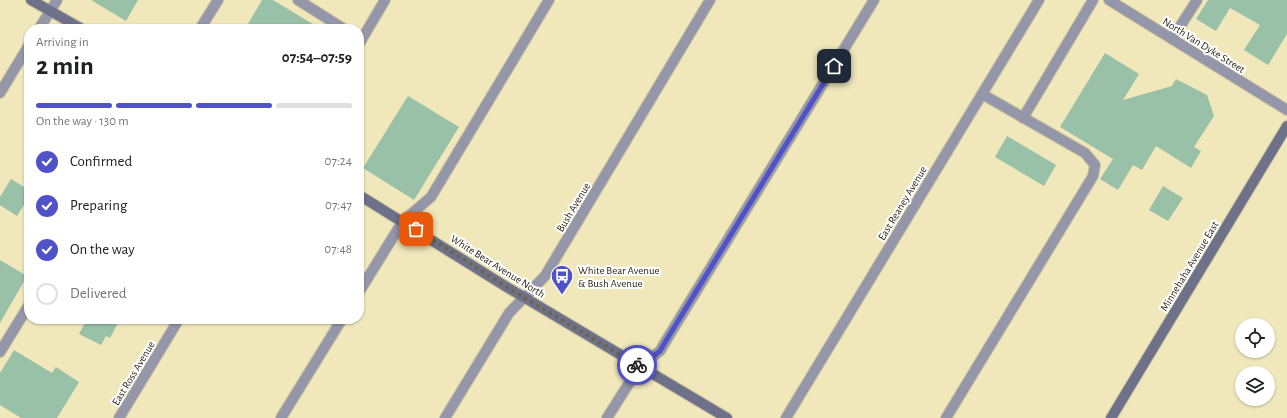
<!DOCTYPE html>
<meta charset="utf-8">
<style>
:root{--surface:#fff;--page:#f6f6f6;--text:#202124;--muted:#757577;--line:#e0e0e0;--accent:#5052c8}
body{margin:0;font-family:"Alegreya Sans",sans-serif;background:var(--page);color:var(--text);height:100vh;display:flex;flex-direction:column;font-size:15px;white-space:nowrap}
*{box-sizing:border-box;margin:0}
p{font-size:13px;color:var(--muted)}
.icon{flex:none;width:22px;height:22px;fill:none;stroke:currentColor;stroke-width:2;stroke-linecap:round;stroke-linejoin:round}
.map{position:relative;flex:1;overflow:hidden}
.sheet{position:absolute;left:24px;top:24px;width:340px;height:300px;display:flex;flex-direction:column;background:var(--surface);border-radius:16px;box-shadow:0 1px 3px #0004}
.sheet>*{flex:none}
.tools{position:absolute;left:1235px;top:318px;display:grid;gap:8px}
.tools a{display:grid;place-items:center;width:40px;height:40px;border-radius:50%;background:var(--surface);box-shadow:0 1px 3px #0004;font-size:20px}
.pin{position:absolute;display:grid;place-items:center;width:34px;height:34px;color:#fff;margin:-17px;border-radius:8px;box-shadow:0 2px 6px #0006}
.courier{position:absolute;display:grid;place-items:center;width:40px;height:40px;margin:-20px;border:3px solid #5052c8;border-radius:50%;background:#fff;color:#222;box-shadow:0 1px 5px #0007}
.overview em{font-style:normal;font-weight:700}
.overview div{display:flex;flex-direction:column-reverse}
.overview{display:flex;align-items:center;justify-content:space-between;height:68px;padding:0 12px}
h1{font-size:26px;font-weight:700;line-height:30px}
.bar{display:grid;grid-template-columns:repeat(4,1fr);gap:6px 4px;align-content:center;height:48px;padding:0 12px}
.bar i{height:5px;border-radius:3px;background:var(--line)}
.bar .on{background:var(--accent)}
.bar p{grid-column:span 4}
ol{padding:0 12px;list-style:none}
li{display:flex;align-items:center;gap:12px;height:44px}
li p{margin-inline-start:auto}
li .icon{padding:4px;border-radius:50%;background:var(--accent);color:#fff;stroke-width:4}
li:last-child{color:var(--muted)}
li i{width:22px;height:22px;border:2px solid var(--line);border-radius:50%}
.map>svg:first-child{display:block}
.building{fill:#98c1a7}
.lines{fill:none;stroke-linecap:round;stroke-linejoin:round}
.service-casing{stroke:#cbc39c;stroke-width:12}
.minor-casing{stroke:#cbc39c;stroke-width:12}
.tertiary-casing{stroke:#cbc39c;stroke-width:12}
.secondary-casing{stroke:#cbc39c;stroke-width:12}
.service{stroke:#9497a9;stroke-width:10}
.minor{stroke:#9497a9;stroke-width:10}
.tertiary{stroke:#9497a9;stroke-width:10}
.secondary{stroke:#6d718a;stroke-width:10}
.done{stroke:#6b654b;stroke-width:4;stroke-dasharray:0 7.2}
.route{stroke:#5052c8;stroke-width:5}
.labels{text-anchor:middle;stroke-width:4;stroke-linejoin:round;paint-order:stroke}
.street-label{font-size:11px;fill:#231f0f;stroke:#fff}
.poi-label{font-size:11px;fill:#231f0f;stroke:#fff;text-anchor:start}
</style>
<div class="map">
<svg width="1287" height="418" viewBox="0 0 1287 418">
<rect width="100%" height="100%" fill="#f0e7bb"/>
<!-- building -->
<g class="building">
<polygon points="91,0 138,0 126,21"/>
<polygon points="262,0 273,0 321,29 245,29"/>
<polygon points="1208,0 1287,0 1287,34 1268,65 1244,50 1260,25 1230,8 1216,31 1196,19"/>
<polygon points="1105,53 1139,74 1123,100 1172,86 1176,79 1207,95 1214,116 1194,147 1201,151 1191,168 1156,146 1142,170 1133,165 1118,190 1100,179 1113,159 1060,127"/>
<polygon points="408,96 459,127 414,200 363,168"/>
<polygon points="1007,136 1056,165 1044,186 995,157"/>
<polygon points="11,179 29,190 29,197 17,216 0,205 0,197"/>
<polygon points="1163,186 1183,198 1168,221 1149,210"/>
<polygon points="0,260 27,276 0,323"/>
<polygon points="87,319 120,319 110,338 106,336 101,345 79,334"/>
<polygon points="14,350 52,373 56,367 79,382 57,418 21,418 0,405 0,373"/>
</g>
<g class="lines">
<!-- service casing -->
<g class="service-casing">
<g id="service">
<polyline points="298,0 344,29"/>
<polyline points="200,29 218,0"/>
<polyline points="1172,39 1197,0"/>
<polyline points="1023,118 1093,0"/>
<polyline points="359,292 403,221 431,197 549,0"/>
<polyline points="0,352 29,305"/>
<polyline points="281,418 342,319"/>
<polyline points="607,418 640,366 660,351 664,344 874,0"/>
<polyline points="946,418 1093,176 1095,165 1085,153 982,94"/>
</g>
</g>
<!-- minor casing -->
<g class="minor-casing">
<g id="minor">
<polyline points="1109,0 1287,110"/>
<polyline points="359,44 385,0"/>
<polyline points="119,418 179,319"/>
<polyline points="445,418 509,313 545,276 710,0"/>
<polyline points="786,418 1039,0"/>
</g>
</g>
<!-- tertiary casing -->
<g class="tertiary-casing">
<g id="tertiary">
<polyline points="39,29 57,0"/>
<polyline points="0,93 29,45"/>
</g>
</g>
<!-- secondary casing -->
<g class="secondary-casing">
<g id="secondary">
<polyline points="31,0 82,29"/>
<polyline points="359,195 505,286 727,418"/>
<polyline points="1111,418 1287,126"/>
</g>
</g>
<!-- service -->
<use href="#service" class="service"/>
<!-- minor -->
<use href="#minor" class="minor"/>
<!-- tertiary -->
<use href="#tertiary" class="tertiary"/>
<!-- secondary -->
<use href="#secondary" class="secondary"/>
</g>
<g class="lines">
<!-- done -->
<polyline class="done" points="416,229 505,286 637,365"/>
<!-- route -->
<polyline class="route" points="637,365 640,366 660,351 664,344 834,66"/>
</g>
<!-- icons -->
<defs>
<g id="bus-pin" transform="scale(1.15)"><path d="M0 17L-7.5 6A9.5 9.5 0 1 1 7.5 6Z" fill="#5052c8" stroke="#fff"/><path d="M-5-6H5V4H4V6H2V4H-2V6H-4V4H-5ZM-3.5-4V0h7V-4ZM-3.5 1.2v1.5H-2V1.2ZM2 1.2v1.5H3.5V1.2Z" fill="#fff"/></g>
</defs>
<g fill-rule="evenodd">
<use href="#bus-pin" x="562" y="276"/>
</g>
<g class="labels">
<!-- street labels -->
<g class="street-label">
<text transform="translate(1204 45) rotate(32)" y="4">North Van Dyke Street</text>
<text transform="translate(902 203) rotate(-59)" y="4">East Reaney Avenue</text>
<text transform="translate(573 207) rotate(-59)" y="4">Bush Avenue</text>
<text transform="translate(498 266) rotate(32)" y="4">White Bear Avenue North</text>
<text transform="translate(1189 266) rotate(-59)" y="4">Minnehaha Avenue East</text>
<text transform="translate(133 373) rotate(-59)" y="4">East Ross Avenue</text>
</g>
<!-- poi labels -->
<g class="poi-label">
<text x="578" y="274">White Bear Avenue<tspan x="578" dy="13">&amp; Bush Avenue</tspan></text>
</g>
</g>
</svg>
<div class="tools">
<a><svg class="icon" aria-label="locate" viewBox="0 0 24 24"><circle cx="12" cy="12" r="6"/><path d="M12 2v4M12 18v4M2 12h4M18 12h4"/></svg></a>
<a><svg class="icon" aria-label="layers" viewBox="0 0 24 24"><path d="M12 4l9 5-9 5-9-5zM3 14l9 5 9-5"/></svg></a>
</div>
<div class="pin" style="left:416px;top:229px;background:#ea580c"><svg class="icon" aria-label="bag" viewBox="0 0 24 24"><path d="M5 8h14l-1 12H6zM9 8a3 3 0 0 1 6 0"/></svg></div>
<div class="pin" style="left:834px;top:66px;background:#1f2937"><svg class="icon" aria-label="home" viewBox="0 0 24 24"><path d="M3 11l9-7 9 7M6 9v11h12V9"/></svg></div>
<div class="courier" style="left:637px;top:365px"><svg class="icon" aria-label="bike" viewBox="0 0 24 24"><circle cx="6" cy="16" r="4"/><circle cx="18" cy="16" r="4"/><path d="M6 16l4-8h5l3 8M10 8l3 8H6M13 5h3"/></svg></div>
<section class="sheet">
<div class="overview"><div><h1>2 min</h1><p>Arriving in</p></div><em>07:54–07:59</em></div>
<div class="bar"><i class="on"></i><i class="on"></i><i class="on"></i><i></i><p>On the way · 130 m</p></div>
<ol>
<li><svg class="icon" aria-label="check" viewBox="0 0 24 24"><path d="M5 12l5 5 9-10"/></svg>Confirmed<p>07:24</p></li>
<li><svg class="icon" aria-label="check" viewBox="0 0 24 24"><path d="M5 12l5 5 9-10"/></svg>Preparing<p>07:47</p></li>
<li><svg class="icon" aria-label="check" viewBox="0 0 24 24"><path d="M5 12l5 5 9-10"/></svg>On the way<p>07:48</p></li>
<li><i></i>Delivered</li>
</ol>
</section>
</div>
